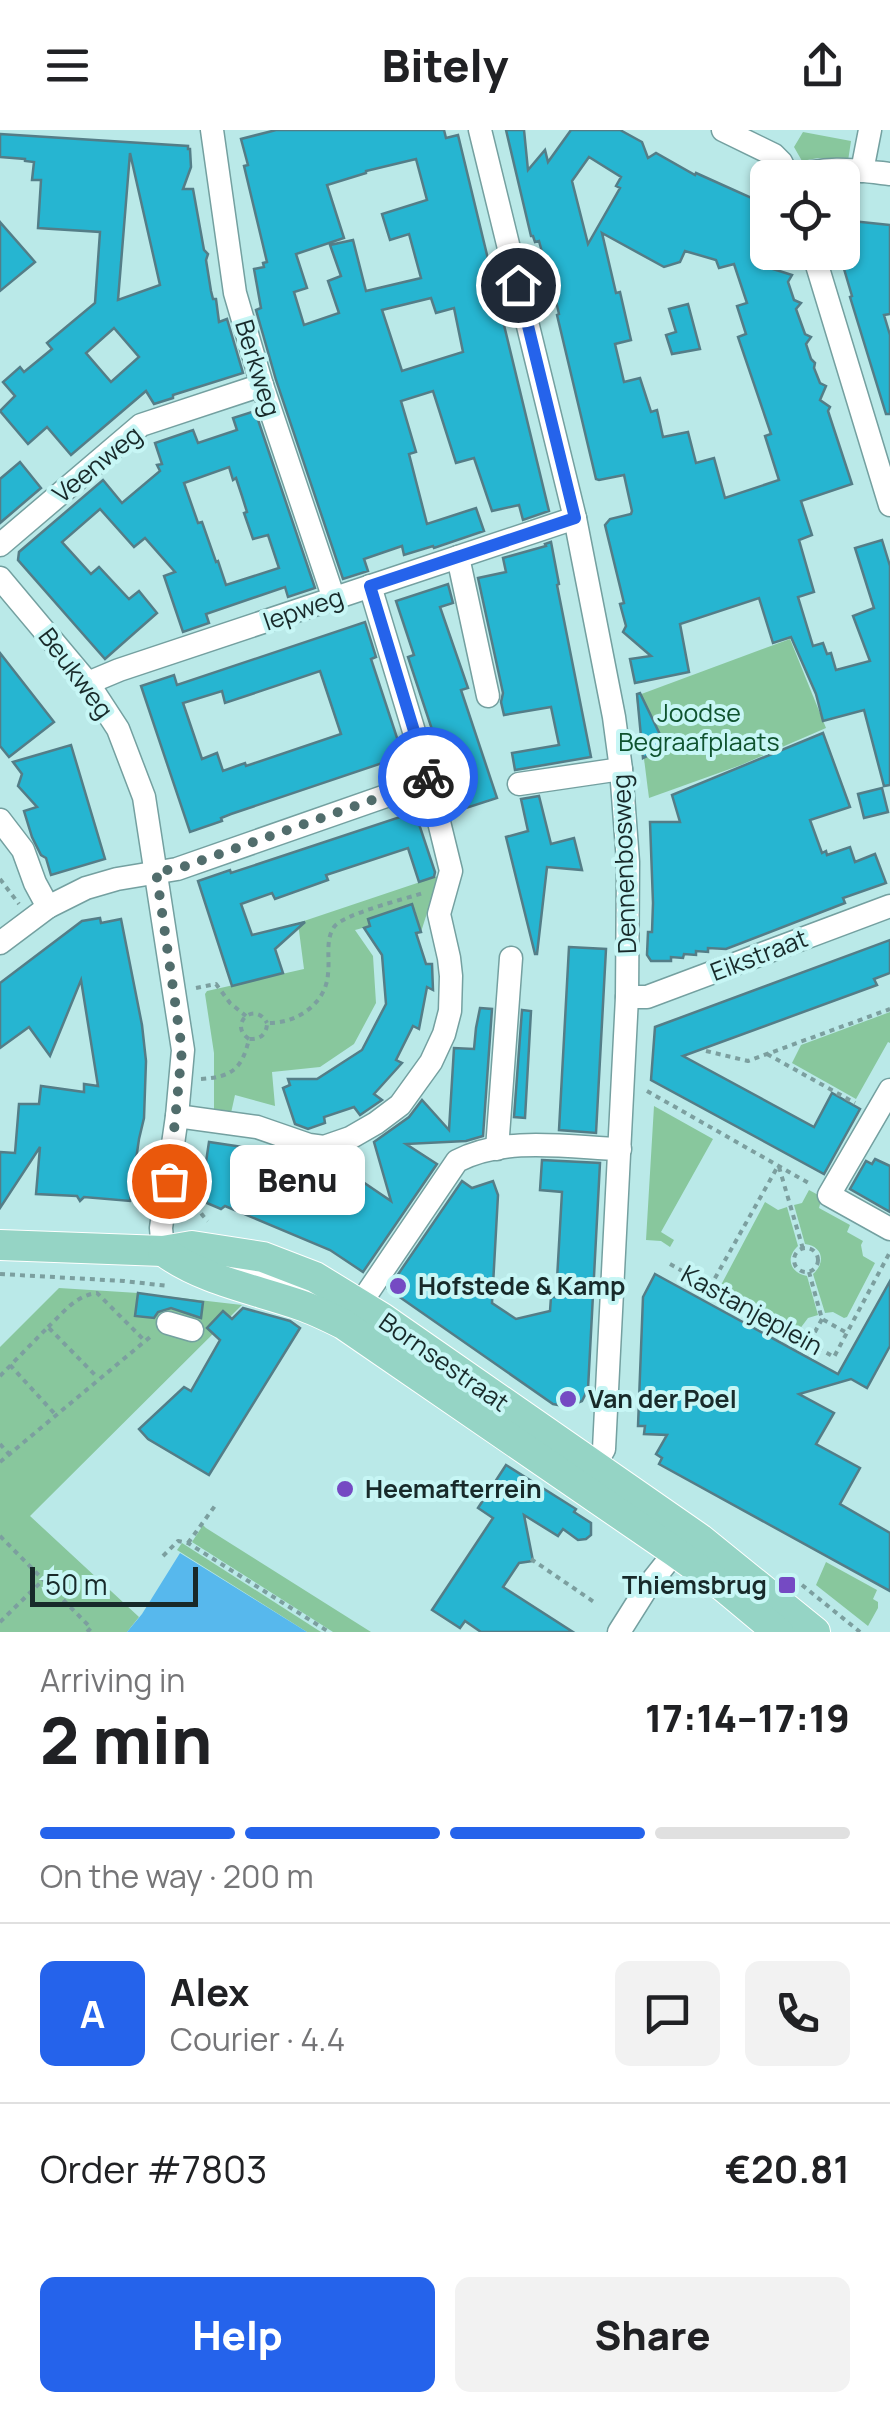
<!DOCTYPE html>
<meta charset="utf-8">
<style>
:root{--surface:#fff;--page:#f2f2f2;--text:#202124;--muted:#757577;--line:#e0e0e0;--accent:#2563eb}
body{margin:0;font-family:Manrope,sans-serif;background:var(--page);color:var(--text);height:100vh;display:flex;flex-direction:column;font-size:38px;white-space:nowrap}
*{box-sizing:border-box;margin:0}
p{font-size:32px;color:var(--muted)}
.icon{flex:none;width:55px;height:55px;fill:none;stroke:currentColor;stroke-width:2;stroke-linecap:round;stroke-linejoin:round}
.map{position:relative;height:1502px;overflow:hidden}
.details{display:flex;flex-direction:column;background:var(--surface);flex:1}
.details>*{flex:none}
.fabs{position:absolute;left:750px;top:30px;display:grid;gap:20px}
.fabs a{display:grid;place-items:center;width:110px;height:110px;border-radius:15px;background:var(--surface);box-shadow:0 2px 8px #0004;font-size:50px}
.scale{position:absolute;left:30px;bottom:25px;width:168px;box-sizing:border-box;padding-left:10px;border:5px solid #182a2a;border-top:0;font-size:28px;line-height:35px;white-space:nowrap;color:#182a2a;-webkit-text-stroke:8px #c7f6f5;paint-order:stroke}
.pin{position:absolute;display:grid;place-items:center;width:85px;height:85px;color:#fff;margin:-42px;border:5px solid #fff;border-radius:50%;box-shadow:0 2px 10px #0007}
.courier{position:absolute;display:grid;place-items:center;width:100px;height:100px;margin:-50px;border:8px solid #2563eb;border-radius:50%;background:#fff;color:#222;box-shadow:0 2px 12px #0007}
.bubble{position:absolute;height:70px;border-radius:15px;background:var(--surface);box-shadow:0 2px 8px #0004;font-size:32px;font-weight:800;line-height:70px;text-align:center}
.head em{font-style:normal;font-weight:800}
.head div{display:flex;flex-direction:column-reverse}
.head{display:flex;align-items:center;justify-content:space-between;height:170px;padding:0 40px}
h1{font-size:65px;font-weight:800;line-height:75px}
.bar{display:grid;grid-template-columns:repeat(4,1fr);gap:15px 10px;align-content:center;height:120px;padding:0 40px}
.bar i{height:12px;border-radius:8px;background:var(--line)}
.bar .current{background:var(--accent)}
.bar p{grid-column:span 4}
.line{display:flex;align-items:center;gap:25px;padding:0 40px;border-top:2px solid var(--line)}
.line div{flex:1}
.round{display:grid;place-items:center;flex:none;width:105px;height:105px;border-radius:15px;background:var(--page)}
.button{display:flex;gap:20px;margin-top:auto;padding:20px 40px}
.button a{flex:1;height:115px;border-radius:15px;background:var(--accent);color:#fff;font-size:40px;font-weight:800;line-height:115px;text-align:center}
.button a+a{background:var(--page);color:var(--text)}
header{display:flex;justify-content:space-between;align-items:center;height:130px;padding:0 40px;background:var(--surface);font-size:45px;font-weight:800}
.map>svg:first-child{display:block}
.green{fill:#88c79d}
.water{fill:#57b8ed}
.building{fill:#26b5d1;stroke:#547d87;stroke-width:2.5;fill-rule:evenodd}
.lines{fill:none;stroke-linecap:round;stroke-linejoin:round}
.minor-casing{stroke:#74a0a0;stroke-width:25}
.major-casing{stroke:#fff;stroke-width:32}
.path{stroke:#7c9f9f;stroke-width:4;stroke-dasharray:5 5;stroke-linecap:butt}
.minor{stroke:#fff;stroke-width:22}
.major{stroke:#95d4c5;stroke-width:30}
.done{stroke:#516d6c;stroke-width:10;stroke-dasharray:0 18}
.route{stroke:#2563eb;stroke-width:12}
.poi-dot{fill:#754ac3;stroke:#c7f6f5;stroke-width:4}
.labels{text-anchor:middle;stroke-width:8;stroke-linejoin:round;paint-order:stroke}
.street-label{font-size:25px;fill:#182a2a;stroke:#c7f6f5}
.park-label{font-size:25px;fill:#0f532f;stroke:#c7f6f5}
.poi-label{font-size:25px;font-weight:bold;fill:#182a2a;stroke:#c7f6f5;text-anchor:start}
</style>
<header><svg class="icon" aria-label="menu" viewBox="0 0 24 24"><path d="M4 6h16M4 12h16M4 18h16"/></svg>Bitely<svg class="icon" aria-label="share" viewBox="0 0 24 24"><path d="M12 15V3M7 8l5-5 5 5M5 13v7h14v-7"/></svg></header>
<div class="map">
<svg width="890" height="1502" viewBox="0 0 890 1502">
<rect width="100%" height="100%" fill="#bae9e8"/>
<!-- green -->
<g class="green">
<polygon points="803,2 851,11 848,31 818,28 802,31 794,17"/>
<polygon points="790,509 826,598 741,635 649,668 636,566"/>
<polygon points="444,744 427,783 421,802 415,780 409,782 406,776 368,789 370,796 355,800 373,826 376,873 354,914 320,937 272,942 275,976 235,965 231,983 214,981 214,923 205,864 207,861 304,839 298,793"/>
<polygon points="890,882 890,913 888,912 856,969 792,933 801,915"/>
<polygon points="654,976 713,1009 661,1102 674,1110 670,1117 661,1111 646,1110"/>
<path d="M809,1060L822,1067L819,1078L850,1095L847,1102L863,1111L861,1115L863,1126L875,1133L847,1187L844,1188L833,1182L825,1183L813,1144C826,1133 823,1116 805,1114L794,1075L802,1073Z"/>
<path d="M765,1072L778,1080L787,1077L798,1116C785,1128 790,1143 807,1146L818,1185L808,1188L799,1200L720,1157Z"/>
<polygon points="59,1158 138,1163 242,1175 30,1386 139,1487 127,1502 0,1502 0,1217"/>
<polygon points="203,1395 206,1398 371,1502 333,1502 192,1412"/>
<polygon points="182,1413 321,1502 307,1502 177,1420"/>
<polygon points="826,1432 877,1460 873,1469 878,1472 878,1478 868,1496 816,1455"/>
</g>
<!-- water -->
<polygon class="water" points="180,1423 307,1502 127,1502 142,1484"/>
<!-- building -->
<g class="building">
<path d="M276,0H444L446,8L458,5L549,381L523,390L519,375L492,381L474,328L456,333L433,261L401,271L416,322L409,324L427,394L476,378L484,401L434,418L433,416L404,425L402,416L364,429L368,441L343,449L276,250L256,180L261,178L254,139L264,137L263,133L267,132L244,36L248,35L241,9ZM416,29L427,70L382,84L390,110L409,104L421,148L366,161L353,110L330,115L341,146L328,151L339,183L304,195L294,162L307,158L296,124L344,108L327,55L366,43V41ZM431,168L436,183L454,178L463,222L402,241L382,180Z"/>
<path d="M506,0H524L528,40L545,20L548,32L571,0H620L642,12L648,28L656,23L695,45L696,43L754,69L768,82V122H783L770,138L792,145L788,152L794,170L801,173L796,179L805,204L811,207L806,214L811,229L815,233L814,238L820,253L826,256L820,270L830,277L828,281L852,354L801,371L812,405L799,410L814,462L798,467L813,516L823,513L827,524L831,523L836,540L870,531L853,486L874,478L855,418L882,410L890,436V655L884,656L864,580L823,591L816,564L791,507L773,513L759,468L680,494L689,542L635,553L630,529L651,526L623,502L626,496L620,474L624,473L605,395L610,389L631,384L632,381L624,345L599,350L596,349L557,185L559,184L553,158L547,155L551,149L547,134L545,133L539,111L535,112L533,106H531ZM589,27L621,47L616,56L620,58L588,114L572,51ZM602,103L664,137L680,132L685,121L716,130L719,138L734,134L747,173L737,176L746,204L738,207L771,304L765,306L779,350L725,368L714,328L696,333L688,302L663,307L657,280L651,282L640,248L624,252L615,214L631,210L620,162L616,163Z"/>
<path d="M0,4L188,16V19H190L191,37L183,59H193L204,120L208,124L206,130L211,161L213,169H216L219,192L227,189L243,243L173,265V268L154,274L146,261L71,325L47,297L28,314L0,281L15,266L3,252L20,237L24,242L52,219L47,213L95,173L100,102L38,98L41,50H32L34,32L25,31V29L0,27ZM130,23L160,155L118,170ZM114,198L139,227L111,252L86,223Z"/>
<polygon points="842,90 890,95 890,184 884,185 890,205 890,284 886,284 850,167 852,166 839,122 842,122"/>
<polygon points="0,92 35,132 0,161"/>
<polygon points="688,174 700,219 672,224 666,205 676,202 669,179"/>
<path d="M255,281L315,458L288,467L285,457L206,484L209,493L183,502L164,446L175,442L145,408L134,417L100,379L62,412L91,444L99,437L129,469L139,461L157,483L105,529L18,430L19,422L103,350L122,373L160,341L157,335L162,334L155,313L193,300L198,313L237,300L233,288ZM229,337L233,350L236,348L242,366L247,382L244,383L253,409L268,405L279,438L226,455L218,431L216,432L202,392L198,393L184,353Z"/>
<polygon points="20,332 41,358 0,393 0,349"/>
<polygon points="551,412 559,454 557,455 591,627 515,640 512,623 559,615 551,577 504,585 501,572 503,563 478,448 506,442 503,428 546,416 545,414"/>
<polygon points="448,454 453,473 440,477 468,558 461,560 497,668 466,678 463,670 456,672 408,527 414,525 396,471"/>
<path d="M365,492L376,527L371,529L403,626L231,684L221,688L222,691L190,702L141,556L174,545L177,555ZM320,541L341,604L246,636L245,633L223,641L217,623L202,629L183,573L222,561L225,573Z"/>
<polygon points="0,523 54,592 9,627 0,616"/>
<polygon points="640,563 666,617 643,628 637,564"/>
<polygon points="823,603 850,677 810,690 822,723 826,721 827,725 850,717 855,732 875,724 886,753 843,768 845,773 726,819 708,818 708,822 696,821 696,825 684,824 683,828 671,827 671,831 651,831 647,825 648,802 652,802 653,773 650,692 680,692 672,665"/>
<polygon points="71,615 105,729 51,745 46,728 41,725 32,707 24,681 37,677 18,656 22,644 13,632"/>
<polygon points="882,658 888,682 864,688 858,664"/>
<polygon points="539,666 551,714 574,708 582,740 547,737 537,824 535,824 506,707 528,701 521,669"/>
<polygon points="415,682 435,742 434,747 419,752 408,718 326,745 328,750 275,769 272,763 241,774 252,805 305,792 275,819 283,843 232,856 198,751 230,740 231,743"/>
<polygon points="412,774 421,802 416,803 426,834 432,834 433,860 427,857 419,899 413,896 396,930 402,933 374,964 382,970 360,985 354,977 324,987 325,993 308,999 295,994 283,958 290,955 288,949 317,949 362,920 386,874 382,825 364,798 370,796 368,789"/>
<polygon points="100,788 101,793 121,789 142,895 146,931 144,988 139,1009 130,1071 84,1067 80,1071 77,1066 36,1064 40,1017 0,1078 0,1022 15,1023 19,974 39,974 41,956 84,962 84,954 98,956 81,850 50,926 29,897 0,918 0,853 82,791"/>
<polygon points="890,810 890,843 874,849 877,855 683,926 814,997 832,963 860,979 824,1044 651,950 655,897"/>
<polygon points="569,817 606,819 596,1003 559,1000"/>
<polygon points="480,878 492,879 483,1006 466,1011 406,1014 437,1034 363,1142 330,1120 225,1076 221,1079 207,1073 206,1067 201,1065 209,1012 283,1023 302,1033 296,1046 342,1070 357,1048 391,1071 374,1012 409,987 422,970 449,1000 454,918 474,919 476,898"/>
<polygon points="522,880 531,881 525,988 514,987"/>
<polygon points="875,1029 890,1036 890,1082 850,1059 866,1031 872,1034"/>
<polygon points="542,1030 600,1033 588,1259 582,1271 568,1277 553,1274 388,1159 462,1051 472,1058 493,1051 498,1065 492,1173 516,1189 550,1181 551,1167 556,1167 562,1062 540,1060"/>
<polygon points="655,1144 838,1244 890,1151 890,1216 867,1258 851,1249 799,1264 834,1283 816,1314 860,1338 840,1374 890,1403 890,1461 659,1334 662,1328 656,1324 667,1305 644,1304 645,1296 638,1296 643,1167"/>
<polygon points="138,1163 203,1172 201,1188 171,1178 158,1182 154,1188 135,1186"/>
<polygon points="243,1178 290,1191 300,1198 209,1345 148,1309 139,1299 184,1257 191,1261 220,1210 207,1198 223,1181 232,1189"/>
<polygon points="506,1335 576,1379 574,1382 591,1393 591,1405 586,1409 578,1410 563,1399 558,1406 524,1385 533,1431 519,1433 503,1457 573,1502 481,1502 465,1491 460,1498 432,1480 493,1388 478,1378"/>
</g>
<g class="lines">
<!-- minor casing -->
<g class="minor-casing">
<g id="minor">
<polyline points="212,0 235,163 262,255 334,469"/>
<polyline points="480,0 575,388 614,587 621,639 628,732 627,867 604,1319 587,1349"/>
<polyline points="723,0 774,25 781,32 789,48"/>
<polyline points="862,41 870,0"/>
<path d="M792,48C825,35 855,40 890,44"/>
<polyline points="813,122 890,375"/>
<polyline points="0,415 141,295 262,255"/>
<polyline points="458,427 488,566"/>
<polyline points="0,448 88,553 118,599 144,667 183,920 177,986 161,1098 163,1121"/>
<polyline points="88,553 119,540 575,388"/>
<polyline points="519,654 621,639"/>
<polyline points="0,690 23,720 35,753 48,777"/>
<polyline points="0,813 48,777 86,758 117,749 177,739 429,651"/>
<polyline points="627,867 647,867 890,776"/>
<polyline points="890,960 829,1065 890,1099"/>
<polyline points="177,986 257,997 309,1015 324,1017 350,1008 376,993 400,975 431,932 444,904 450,881 451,846 449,828 439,784 451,741 429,651 370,456"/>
<polyline points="497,1019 511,828"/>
<path d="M218,1140L224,1138C260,1146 293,1154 326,1169"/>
<path d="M360,1174L457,1031C505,1006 567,1017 620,1019"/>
<polyline points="168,1193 192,1200"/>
<polyline points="619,1502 648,1456 675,1422 665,1410"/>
</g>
</g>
<!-- major casing -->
<g class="major-casing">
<g id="major">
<polyline points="0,1115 163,1121 192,1116 263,1127 315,1147 382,1188 700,1409 815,1502"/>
<path d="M163,1121C202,1150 254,1159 300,1175C315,1180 329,1187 343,1194L675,1422L724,1457L778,1502"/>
</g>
</g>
<!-- path -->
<g class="path">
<polyline points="0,749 19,774"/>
<polyline points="196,858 216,854 230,873 246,886"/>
<path d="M249,909C240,903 238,894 246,886C255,881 262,884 267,893"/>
<polyline points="706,921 748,931 890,879"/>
<polyline points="767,924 855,973"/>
<path d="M201,949C232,947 242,939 249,909C260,910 267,904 267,893C296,894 326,874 328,844C330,829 325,810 334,797C343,784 405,769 423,763"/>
<polyline points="647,961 812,1055"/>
<polyline points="779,1037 803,1119"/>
<path d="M193,1045C193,1064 193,1077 208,1091"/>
<circle cx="806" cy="1130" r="12"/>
<polyline points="670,1134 834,1227 890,1122"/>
<polyline points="809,1142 822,1189 847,1203"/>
<polyline points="0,1144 124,1151 168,1156"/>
<polyline points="710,1157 778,1036"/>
<path d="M48,1197C63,1183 76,1165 97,1163L145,1211"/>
<polyline points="810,1211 822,1189"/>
<polyline points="10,1235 54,1283"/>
<polyline points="0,1246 48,1197 98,1248"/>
<polyline points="0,1314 9,1324"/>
<polyline points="0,1332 150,1207"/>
<polyline points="0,1406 91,1498 87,1502"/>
<polyline points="188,1413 217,1373"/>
<polyline points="163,1426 178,1411 188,1413 329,1502"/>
<polyline points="531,1429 594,1472"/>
<polyline points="802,1455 860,1502"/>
<polyline points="0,1492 43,1450"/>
</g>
<!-- minor -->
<use href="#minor" class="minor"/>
<!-- major -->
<use href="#major" class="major"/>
</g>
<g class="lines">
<!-- done -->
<polyline class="done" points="169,1051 182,920 156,741 177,739 429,650 428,647"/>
<!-- route -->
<polyline class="route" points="428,647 370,456 575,388 518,155"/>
</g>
<!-- markers -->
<g class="poi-dot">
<circle cx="398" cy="1156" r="10"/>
<circle cx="568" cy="1269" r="10"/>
<circle cx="345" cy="1359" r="10"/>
<rect x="777" y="1445" width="20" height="20" rx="5"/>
</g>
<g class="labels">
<!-- street labels -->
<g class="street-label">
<text transform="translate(258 238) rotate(73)" y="9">Berkweg</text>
<text transform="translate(97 334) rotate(-39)" y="9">Veenweg</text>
<text transform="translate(303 479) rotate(-19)" y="9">Iepweg</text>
<text transform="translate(76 543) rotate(53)" y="9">Beukweg</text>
<text transform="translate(624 734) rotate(-92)" y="9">Dennenbosweg</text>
<text transform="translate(759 825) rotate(-21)" y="9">Eikstraat</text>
<text transform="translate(752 1180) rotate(29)" y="9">Kastanjeplein</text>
<text transform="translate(444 1232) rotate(35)" y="9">Bornsestraat</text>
</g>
<!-- park labels -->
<g class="park-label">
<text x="699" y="592">Joodse<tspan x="699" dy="29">Begraafplaats</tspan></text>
</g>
<!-- poi labels -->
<g class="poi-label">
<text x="418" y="1165">Hofstede &amp; Kamp</text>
<text x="588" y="1278">Van der Poel</text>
<text x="365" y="1368">Heemafterrein</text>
<text x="767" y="1464" text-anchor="end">Thiemsbrug</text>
</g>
</g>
</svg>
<div class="fabs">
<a><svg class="icon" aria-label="locate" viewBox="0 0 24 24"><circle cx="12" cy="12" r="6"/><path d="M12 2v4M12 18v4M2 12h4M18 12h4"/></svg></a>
</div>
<div class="scale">50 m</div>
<div class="pin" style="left:169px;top:1051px;background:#ea580c"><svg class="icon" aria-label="bag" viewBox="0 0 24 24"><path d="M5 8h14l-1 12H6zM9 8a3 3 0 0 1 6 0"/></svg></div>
<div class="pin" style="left:518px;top:155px;background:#1f2937"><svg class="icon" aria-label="home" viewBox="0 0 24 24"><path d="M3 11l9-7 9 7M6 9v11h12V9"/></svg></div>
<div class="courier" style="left:428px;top:647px"><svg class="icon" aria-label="bike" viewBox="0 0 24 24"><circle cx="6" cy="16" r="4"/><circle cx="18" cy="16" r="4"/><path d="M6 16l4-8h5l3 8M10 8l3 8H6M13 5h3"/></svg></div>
<div class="bubble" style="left:230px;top:1015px;width:135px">Benu</div>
</div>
<section class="details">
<div class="head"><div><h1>2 min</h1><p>Arriving in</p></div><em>17:14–17:19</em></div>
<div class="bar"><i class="current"></i><i class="current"></i><i class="current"></i><i></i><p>On the way · 200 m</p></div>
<div class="line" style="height:180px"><b class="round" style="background:var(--accent);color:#fff">A</b><div><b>Alex</b><p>Courier · 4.4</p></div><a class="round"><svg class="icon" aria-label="chat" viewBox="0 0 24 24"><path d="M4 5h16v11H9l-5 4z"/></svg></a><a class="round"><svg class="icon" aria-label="phone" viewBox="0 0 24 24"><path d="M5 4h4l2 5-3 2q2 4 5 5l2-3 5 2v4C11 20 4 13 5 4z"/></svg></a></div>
<div class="line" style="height:130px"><div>Order #7803</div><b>€20.81</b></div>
<div class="button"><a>Help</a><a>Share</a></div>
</section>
